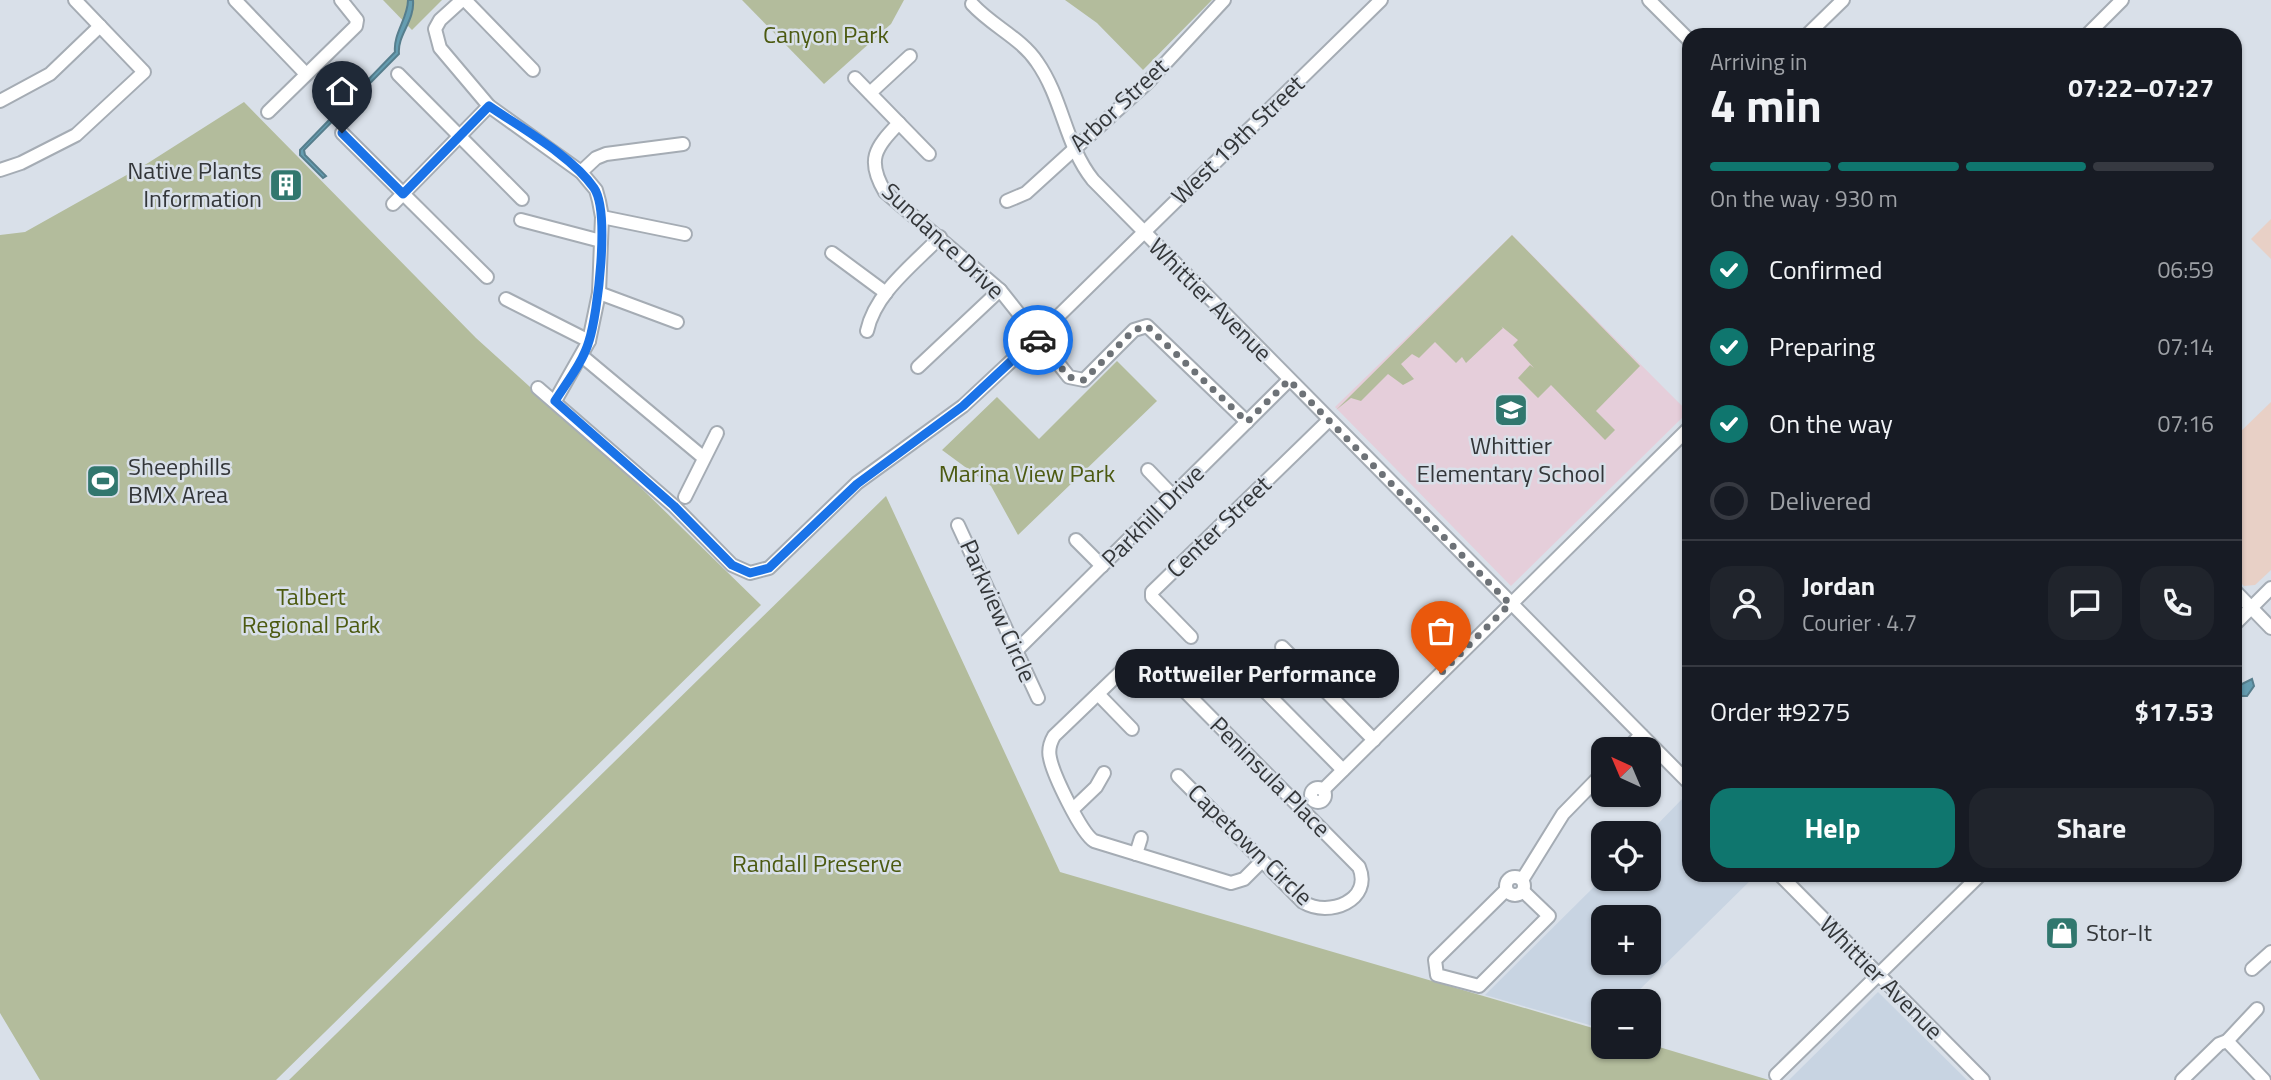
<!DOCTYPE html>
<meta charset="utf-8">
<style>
:root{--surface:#171b24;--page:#20242c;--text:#f1f3f6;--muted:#9ea1a6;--line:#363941;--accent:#0f766e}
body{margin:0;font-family:"Titillium Web",sans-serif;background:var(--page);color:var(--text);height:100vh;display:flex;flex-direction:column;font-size:26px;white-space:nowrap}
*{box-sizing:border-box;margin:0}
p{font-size:23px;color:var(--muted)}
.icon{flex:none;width:38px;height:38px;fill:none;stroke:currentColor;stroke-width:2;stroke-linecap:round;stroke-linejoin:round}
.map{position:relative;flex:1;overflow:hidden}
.drawer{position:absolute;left:1682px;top:28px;width:560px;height:854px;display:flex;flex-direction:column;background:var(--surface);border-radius:21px;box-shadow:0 2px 5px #0004}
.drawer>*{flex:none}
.needle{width:46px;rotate:316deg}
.fabs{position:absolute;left:1591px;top:737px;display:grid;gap:14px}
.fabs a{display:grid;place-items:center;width:70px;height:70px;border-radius:14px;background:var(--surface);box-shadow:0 2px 5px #0004;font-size:35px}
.pin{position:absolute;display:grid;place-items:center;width:60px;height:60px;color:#fff;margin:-72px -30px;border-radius:50% 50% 50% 0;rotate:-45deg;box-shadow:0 0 7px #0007}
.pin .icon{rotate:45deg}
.courier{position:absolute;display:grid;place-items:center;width:70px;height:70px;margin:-35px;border:5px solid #1a73e8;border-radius:50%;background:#fff;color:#222;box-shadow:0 2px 9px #0007}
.bubble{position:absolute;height:49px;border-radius:21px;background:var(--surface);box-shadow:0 2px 5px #0004;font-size:23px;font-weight:700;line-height:49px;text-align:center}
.summary em{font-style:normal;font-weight:700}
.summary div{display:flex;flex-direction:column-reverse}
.summary{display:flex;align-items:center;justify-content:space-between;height:119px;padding:0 28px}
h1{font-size:46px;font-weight:700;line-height:52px}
.bar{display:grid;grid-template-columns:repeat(4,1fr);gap:10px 7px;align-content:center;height:84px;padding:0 28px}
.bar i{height:9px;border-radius:5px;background:var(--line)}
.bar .active{background:var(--accent)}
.bar p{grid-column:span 4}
.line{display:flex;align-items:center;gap:18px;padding:0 28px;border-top:2px solid var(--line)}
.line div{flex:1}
.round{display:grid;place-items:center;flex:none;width:74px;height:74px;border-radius:21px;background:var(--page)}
ol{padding:0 28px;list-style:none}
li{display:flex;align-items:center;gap:21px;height:77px}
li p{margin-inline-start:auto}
li .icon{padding:7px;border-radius:50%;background:var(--accent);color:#fff;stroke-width:4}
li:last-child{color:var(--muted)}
li i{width:38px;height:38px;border:4px solid var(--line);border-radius:50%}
.primary-button{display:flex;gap:14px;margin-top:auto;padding:14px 28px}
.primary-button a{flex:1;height:80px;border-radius:21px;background:var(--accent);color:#fff;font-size:28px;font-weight:700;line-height:80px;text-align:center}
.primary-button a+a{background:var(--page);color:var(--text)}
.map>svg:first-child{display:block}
.built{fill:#c8d4e2;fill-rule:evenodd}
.industrial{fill:#e8d0c6}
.education{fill:#e5ceda}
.green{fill:#b3bc9c}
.water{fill:#659db1;stroke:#567e8d;stroke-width:2}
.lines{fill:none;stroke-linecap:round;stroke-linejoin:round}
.minor-casing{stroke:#a5acb4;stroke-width:16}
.minor{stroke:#fff;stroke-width:12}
.done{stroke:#6d7277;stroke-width:7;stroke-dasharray:0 12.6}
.route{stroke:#1a73e8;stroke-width:9}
.labels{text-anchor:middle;stroke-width:5;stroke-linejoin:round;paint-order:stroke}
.park-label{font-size:24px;fill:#4c5a11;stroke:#d9e0e9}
.street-label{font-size:24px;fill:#333639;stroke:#d9e0e9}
.poi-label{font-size:24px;fill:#333639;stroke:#d9e0e9;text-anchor:start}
</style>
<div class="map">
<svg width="2271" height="1080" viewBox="0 0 2271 1080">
<rect width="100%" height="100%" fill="#d9e0e9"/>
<!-- built -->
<g class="built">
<path d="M1684,797L1689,802V875H1756L1628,1001H1603V1026L1600,1028L1485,995L1603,878H1648L1649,833ZM1603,917H1648V962H1603Z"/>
<polygon points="1878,992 1967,1080 1789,1080"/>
</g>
<!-- industrial -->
<g class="industrial">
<polygon points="2271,219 2271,259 2251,239"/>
<polygon points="2271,402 2271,570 2255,585 2244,586 2235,577 2235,437"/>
</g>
<!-- education -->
<polygon class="education" points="1512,235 1688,412 1511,586 1335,407"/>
<!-- green -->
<g class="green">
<polygon points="383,0 442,0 412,30"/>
<polygon points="742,0 904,0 891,24 824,84"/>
<polygon points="1065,0 1212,0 1143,70 1097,23"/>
<polygon points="244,102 476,338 636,483 761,605 276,1080 40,1080 0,1013 0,235 25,232 148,163"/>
<polygon points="1512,235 1640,366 1596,411 1615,430 1605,440 1551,385 1538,398 1518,378 1530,365 1534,368 1513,345 1518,340 1501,326 1503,328 1466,363 1462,357 1456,363 1435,342 1419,358 1412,354 1401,364 1414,379 1403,385 1388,374 1361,401 1351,398 1336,410"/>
<polygon points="1117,361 1157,401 1018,535 991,486 942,450 997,397 1039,439"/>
<polygon points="886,496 1060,872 1603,1031 1603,1046 1649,1044 1769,1080 289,1080"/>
</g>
<!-- water -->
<g class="water">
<path d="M408,0H413C415,21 397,35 399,54L304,150L305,155L326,176L323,178L300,155V150L395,52C393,34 408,18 408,0Z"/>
<polygon points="2252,679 2254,686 2247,696 2241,696 2238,692 2240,685"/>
</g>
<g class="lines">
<!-- minor casing -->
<g class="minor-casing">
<g id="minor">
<polyline points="235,0 306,74"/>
<polyline points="462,0 440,20 435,29 440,48 489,106 581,172 596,190 599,201 602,217 599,293 589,341 555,401"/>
<polyline points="465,0 533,70"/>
<polyline points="1649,0 1689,40"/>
<path d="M972,4C992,26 1021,38 1037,62C1063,99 1065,145 1093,180L1689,783"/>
<polyline points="1807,35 1843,0"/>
<polyline points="2087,35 2122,0"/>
<polyline points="398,74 522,199"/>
<polyline points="855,78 929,154"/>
<polyline points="870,93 910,56"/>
<polyline points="0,101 50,74 100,26"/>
<polyline points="268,112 356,26 357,20 341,0"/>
<path d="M899,123C875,148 866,160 885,192L1000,290L1069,377L1084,380L1134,330L1147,326L1247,422"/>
<polyline points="342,133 487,277"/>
<polyline points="0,170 21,163 76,135 144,72 75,0"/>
<polyline points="581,172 596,158 606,154 683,144"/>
<polyline points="1007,201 1026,193 1148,82 1224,0"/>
<polyline points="393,204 489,106"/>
<polyline points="602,217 685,234"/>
<polyline points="521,220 601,241"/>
<polyline points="832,253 886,293"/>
<polyline points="599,293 677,322"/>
<polyline points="506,299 589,341"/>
<path d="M867,331C875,293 913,265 940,237"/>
<polyline points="582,356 704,458"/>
<polyline points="918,367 1000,290"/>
<polyline points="538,388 674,506 732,565 750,573 769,568 857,483 963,406 1036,338 1381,0"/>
<polyline points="1148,470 1173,496"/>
<polyline points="685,497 717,433"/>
<polyline points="958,525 1038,698"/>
<polyline points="1076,540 1102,566"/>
<polyline points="2235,591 2271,628"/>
<polyline points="2235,624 2271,588"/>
<polyline points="1191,637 1152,597 1152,592 1329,420"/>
<polyline points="1282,647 1374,740"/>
<polyline points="1016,651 1289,380"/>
<polyline points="1252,678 1343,770"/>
<polyline points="1098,694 1132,729"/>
<polyline points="1627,749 1641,735"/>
<path d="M1178,776L1303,902C1329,918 1373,900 1359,867L1155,661L1143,658L1130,663L1054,736C1050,743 1048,750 1050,758C1053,774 1081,833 1094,841L1231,883L1244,879L1262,861"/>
<circle cx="1318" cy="795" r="7"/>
<polyline points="1323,790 1689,428"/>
<polyline points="1073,809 1096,787 1104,773"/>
<polyline points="1136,854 1141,838"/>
<polyline points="1780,875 1983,1080"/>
<circle cx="1515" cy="886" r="9"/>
<polyline points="1522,880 1563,814 1603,773"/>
<polyline points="1506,890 1435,960 1437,975 1479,986 1549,916 1523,891"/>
<polyline points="2252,969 2271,952"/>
<polyline points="2227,1041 2257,1009"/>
<polyline points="1776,1075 1980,875"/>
<polyline points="2182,1080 2219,1044 2227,1041 2264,1080"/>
</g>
</g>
<!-- minor -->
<use href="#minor" class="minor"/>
</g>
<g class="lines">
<!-- done -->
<polyline class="done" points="1038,340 1069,377 1084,380 1134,330 1147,326 1247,422 1289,380 1510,604 1441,673"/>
<!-- route -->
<path class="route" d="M342,133L403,194L489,106C521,128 572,156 594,188C610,211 598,313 589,341C583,362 567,382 555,401L674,506L732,565L750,573L769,568L857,484L963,406L1036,338L1038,340"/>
</g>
<!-- icons -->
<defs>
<g id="building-square" transform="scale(1.75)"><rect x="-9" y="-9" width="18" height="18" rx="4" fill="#31776e" stroke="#d9e0e9"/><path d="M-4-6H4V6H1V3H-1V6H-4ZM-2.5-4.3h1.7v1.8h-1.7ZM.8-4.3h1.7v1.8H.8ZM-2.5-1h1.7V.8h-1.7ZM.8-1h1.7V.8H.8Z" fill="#fff"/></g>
<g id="school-square" transform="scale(1.75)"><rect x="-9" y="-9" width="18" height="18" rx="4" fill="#31776e" stroke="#d9e0e9"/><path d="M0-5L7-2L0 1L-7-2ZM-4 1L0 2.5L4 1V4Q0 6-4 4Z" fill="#fff"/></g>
<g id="stadium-square" transform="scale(1.75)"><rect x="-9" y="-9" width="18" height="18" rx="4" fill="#31776e" stroke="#d9e0e9"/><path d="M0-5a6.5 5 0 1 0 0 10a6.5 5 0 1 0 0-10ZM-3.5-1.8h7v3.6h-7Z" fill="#fff"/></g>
<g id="shop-square" transform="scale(1.75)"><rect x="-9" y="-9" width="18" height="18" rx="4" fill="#31776e" stroke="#d9e0e9"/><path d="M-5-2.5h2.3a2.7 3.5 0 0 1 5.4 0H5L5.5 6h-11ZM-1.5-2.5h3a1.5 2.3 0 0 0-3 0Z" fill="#fff"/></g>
</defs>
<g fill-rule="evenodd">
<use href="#building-square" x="286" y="185"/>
<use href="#school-square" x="1511" y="410"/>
<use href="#stadium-square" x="103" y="481"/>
<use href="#shop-square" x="2062" y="933"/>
</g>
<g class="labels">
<!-- park labels -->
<g class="park-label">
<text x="826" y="43">Canyon Park</text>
<text x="1027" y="482">Marina View Park</text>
<text x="311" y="605">Talbert<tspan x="311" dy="28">Regional Park</tspan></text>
<text x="817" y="872">Randall Preserve</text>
</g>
<!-- street labels -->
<g class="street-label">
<text transform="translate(1119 105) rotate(-43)" y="8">Arbor Street</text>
<text transform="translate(1238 140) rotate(-44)" y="8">West 19th Street</text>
<text transform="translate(943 241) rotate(43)" y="8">Sundance Drive</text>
<text transform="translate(1210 300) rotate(45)" y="8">Whittier Avenue</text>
<text transform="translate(1153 516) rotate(-45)" y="8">Parkhill Drive</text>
<text transform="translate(1219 527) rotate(-44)" y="8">Center Street</text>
<text transform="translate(998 611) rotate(66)" y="8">Parkview Circle</text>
<text transform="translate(1270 777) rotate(45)" y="8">Peninsula Place</text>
<text transform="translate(1250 845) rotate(44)" y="8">Capetown Circle</text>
<text transform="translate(1881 978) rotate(45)" y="8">Whittier Avenue</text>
</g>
<!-- poi labels -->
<g class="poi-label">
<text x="262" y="179" text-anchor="end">Native Plants<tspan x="262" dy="28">Information</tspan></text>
<text x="1511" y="454" text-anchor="middle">Whittier<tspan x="1511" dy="28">Elementary School</tspan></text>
<text x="128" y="475">Sheephills<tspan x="128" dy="28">BMX Area</tspan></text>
<text x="2086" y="941">Stor-It</text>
</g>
</g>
</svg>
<div class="fabs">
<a><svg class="needle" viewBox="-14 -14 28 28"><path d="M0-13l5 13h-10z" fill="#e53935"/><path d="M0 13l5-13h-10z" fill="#9ea1a6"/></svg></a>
<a><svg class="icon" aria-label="locate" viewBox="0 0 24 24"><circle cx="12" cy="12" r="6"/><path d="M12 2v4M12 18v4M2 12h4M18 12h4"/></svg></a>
<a>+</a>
<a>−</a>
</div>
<div class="pin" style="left:1441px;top:673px;background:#ea580c"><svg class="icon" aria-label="bag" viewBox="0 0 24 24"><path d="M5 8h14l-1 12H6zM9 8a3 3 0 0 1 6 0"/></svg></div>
<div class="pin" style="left:342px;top:133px;background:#1f2937"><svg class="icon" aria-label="home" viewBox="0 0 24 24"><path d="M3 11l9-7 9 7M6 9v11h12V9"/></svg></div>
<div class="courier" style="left:1038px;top:340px"><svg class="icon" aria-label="car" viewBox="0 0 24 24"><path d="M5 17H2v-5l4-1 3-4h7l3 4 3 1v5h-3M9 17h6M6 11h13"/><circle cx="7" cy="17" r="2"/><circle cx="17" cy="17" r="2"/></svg></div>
<div class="bubble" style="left:1115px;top:649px;width:284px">Rottweiler Performance</div>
<section class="drawer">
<div class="summary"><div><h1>4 min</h1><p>Arriving in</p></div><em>07:22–07:27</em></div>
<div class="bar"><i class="active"></i><i class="active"></i><i class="active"></i><i></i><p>On the way · 930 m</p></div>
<ol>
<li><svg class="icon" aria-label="check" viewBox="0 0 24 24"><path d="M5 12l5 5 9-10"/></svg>Confirmed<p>06:59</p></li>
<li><svg class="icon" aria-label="check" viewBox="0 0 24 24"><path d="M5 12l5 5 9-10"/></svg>Preparing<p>07:14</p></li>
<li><svg class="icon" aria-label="check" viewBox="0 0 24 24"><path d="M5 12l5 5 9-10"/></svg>On the way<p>07:16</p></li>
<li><i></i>Delivered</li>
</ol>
<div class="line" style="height:126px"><a class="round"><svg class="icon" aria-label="person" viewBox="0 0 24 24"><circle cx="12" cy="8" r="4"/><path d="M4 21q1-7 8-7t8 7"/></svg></a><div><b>Jordan</b><p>Courier · 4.7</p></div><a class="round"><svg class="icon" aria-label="chat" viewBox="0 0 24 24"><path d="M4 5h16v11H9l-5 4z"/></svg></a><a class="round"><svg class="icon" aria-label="phone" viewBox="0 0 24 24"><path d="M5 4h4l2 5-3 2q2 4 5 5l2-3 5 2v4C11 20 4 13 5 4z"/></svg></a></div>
<div class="line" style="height:91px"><div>Order #9275</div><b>$17.53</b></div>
<div class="primary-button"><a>Help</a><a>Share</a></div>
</section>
</div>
